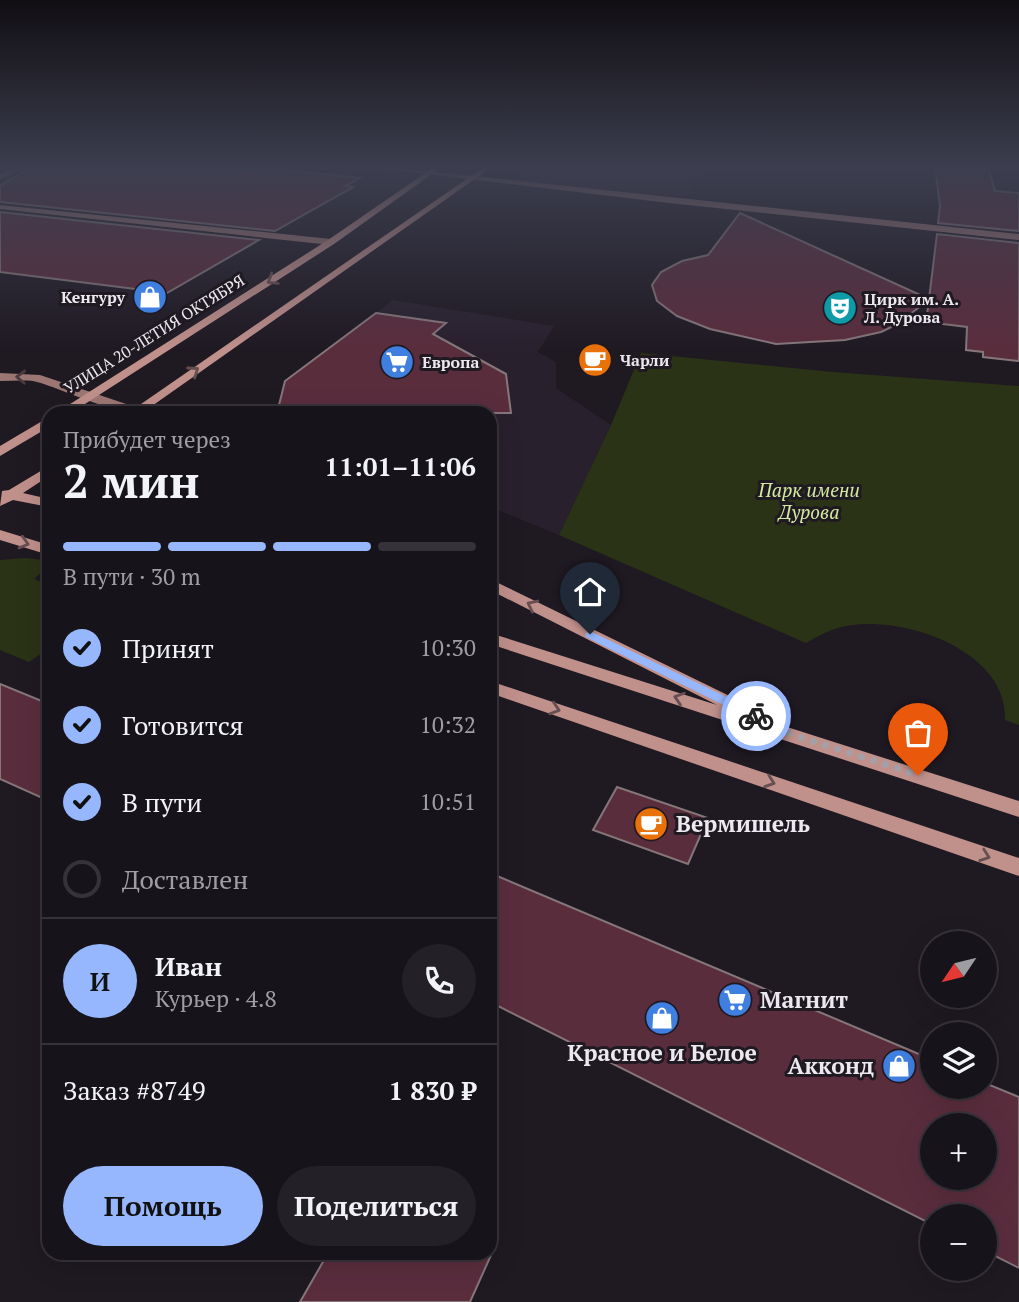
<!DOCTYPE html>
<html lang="ru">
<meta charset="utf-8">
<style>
:root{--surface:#17131a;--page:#242027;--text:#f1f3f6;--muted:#9e9ea2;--line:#363239;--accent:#96b6fd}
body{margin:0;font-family:"PT Serif",serif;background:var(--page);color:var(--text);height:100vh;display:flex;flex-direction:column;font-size:26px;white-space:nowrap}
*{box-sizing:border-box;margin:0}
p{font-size:23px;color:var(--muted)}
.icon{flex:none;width:38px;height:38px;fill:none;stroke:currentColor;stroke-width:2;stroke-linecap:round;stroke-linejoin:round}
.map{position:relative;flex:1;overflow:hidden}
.drawer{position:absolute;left:42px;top:406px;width:455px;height:854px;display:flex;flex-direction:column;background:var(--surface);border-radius:21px;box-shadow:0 7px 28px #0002,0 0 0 2px var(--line)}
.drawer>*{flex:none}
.needle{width:46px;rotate:235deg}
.buttons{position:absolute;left:920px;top:931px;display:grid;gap:14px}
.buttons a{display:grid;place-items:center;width:77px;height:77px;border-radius:50%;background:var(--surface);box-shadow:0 7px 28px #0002,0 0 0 2px var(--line);font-size:35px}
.pin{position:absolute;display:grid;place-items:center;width:60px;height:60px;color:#fff;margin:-72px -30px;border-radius:50% 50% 50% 0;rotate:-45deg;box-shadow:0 0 7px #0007}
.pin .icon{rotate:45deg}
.courier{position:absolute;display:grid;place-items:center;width:70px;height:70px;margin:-35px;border:5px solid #96b6fd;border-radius:50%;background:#fff;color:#222;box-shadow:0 2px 9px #0007}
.summary em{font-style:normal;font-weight:800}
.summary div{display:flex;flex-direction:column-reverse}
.summary{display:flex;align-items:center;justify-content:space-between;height:119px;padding:0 21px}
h1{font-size:46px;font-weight:800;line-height:52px}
.bar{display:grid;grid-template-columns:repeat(4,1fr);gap:10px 7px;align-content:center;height:84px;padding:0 21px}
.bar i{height:9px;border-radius:5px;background:var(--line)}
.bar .selected{background:var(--accent)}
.bar p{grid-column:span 4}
.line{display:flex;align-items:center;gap:18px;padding:0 21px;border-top:2px solid var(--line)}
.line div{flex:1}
.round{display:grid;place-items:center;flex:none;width:74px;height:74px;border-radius:37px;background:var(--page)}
ol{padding:0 21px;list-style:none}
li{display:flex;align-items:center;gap:21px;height:77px}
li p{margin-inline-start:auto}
li .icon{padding:7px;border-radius:50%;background:var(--accent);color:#111;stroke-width:4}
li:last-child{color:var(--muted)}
li i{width:38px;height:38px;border:4px solid var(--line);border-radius:50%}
.primary-button{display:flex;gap:14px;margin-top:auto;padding:14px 21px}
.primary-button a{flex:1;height:80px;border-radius:42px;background:var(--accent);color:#111;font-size:28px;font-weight:800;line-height:80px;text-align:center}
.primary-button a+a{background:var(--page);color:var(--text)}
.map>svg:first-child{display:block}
.built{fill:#29202e}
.green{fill:#2b3316}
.building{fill:#5a2d3d;stroke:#85767a;stroke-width:2;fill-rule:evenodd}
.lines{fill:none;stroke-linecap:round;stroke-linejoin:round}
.secondary{fill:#9c7673;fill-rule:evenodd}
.primary{fill:#c0908b;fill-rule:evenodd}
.oneway{stroke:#674f51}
.oneway2{stroke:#4b3a3e}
.route{fill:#96b6fd}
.done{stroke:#a5a0a7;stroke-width:7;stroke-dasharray:0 12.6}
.labels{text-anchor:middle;stroke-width:6;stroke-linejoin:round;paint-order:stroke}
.far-poi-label{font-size:16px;font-weight:bold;fill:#ede8ef;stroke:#1f1922;text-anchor:start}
.far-street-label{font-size:16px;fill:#ede8ef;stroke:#1f1922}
.park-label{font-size:19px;font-style:italic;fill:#d3ea9f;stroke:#1f1922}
.near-poi-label{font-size:23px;font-weight:bold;fill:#ede8ef;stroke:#1f1922;text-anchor:start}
</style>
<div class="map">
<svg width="1019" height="1302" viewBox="0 0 1019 1302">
<rect width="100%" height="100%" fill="#1f1922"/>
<!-- built -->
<g class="built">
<polygon points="530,167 706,167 684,197 512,181"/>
<polygon points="393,300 554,326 538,352 556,362 556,388 611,425 559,535 490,507 490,413 284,413 278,408 285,381"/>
</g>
<!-- green -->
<g class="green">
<path d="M641,353L833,372L1019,386V725L1005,720C1008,652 909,617 852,625C835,627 821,634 806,643L559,535L611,425Z"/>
<polygon points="26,558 49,561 49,566 34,579 49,585 49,648 29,662 0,650 0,560"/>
</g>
<!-- building -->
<g class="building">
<polygon points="32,167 257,167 360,178 345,186 353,187 275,231 0,202 0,186"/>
<polygon points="935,167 988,167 995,191 1019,193 1019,231 938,223 940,206"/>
<polygon points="0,212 259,240 167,293 0,272"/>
<polygon points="740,213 929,299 937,234 1019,243 1019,361 983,357 983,352 966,350 967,327 926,322 929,300 894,326 881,332 845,340 776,344 710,329 677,316 657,301 652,285 661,272 682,261 708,255"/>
<polygon points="376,313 446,323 433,334 506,374 511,413 277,413 285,381"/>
<polygon points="0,684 49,704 49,801 0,779"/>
<polygon points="617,787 708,818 688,864 593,830"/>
<path d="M490,873L933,1060V1087H985V1083L1019,1097V1268L985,1251V1216H933V1225L490,1002ZM933,1125H985V1178H933Z"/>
<polygon points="328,1253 492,1253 470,1302 300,1302"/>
</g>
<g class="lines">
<!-- secondary -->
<g class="secondary">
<polygon points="19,167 29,167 0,179 0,174"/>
<polygon points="367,167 388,167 1019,234 1019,240 669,203"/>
<polygon points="0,205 331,239 335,242 331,245 0,209"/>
<path d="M0,373L40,375L144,410C128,422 55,385 33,381C23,380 11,381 0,381Z"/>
</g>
<!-- primary -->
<g class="primary">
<polygon points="434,167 442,167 334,244 71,413 56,413 328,240"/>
<polygon points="484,167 492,167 142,413 128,413"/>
<polygon points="49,417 49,427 0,456 0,446"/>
<polygon points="49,466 49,476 23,493 49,499 49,507 13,500 0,506 2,491 9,490"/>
<polygon points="0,530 49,545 49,555 0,540"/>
<polygon points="490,579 748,705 750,709 746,714 1019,801 1019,817 490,644 490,633 717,705 490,590"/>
<polygon points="490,681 1019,858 1019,876 490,693"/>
</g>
</g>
<!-- one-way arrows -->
<defs><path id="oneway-chevron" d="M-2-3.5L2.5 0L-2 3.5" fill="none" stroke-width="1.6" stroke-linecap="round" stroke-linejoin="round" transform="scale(1.75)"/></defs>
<g class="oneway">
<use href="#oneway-chevron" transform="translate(272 280) rotate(148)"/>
<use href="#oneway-chevron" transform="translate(194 371) rotate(-35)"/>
<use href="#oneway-chevron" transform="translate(24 543) rotate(16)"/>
<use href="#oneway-chevron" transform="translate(532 605) rotate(-154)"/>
<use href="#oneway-chevron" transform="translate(679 698) rotate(-162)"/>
<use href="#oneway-chevron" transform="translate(555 709) rotate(18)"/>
<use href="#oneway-chevron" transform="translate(770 782) rotate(19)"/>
<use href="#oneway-chevron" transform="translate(985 856) rotate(19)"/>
</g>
<use class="oneway2" href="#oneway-chevron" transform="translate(21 377) rotate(-178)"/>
<!-- sky -->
<linearGradient id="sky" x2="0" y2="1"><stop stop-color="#110e13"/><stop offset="0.48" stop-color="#3c3e4f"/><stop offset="1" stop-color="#3c3e4f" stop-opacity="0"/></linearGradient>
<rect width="1019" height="349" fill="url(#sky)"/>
<!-- route -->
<polygon class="route" points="590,631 760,713 762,716 756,721 752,719 586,637 585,634"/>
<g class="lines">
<!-- done -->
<polyline class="done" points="756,716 791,734 918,775"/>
</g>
<!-- icons -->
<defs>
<g id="shop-disc" transform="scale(1.75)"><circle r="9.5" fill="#3f7fe0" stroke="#1f1922"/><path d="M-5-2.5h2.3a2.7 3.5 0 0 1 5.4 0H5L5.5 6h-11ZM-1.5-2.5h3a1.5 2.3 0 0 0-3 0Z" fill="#fff"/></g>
<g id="theatre-disc" transform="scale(1.75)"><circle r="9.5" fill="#0f9aa8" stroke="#1f1922"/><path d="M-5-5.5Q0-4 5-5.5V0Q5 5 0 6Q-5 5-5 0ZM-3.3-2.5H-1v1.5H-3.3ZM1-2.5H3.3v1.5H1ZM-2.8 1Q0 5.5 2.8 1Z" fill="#fff"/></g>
<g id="cafe-disc" transform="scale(1.75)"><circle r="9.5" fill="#e8710a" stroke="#1f1922"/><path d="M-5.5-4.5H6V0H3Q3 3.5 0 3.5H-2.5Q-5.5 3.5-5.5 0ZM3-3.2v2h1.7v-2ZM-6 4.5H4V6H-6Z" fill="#fff"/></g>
<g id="supermarket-disc" transform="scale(1.75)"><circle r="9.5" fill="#3f7fe0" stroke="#1f1922"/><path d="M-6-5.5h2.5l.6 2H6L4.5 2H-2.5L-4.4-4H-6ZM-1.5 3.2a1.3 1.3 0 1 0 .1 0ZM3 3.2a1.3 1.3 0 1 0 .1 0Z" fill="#fff"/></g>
</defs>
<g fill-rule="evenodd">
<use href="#shop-disc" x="150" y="297"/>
<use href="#theatre-disc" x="840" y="308"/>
<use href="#cafe-disc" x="595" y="360"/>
<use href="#supermarket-disc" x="397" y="362"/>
<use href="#cafe-disc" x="651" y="824"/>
<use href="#supermarket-disc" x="735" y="1000"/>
<use href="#shop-disc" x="662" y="1018"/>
<use href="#shop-disc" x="899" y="1066"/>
</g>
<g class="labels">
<!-- far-poi labels -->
<g class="far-poi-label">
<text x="125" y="303" text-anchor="end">Кенгуру</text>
<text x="864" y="305">Цирк им. А.<tspan x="864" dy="18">Л. Дурова</tspan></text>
<text x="620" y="366">Чарли</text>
<text x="422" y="368">Европа</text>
</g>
<!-- far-street labels -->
<g class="far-street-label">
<text transform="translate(154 334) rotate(-32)" y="6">УЛИЦА 20-ЛЕТИЯ ОКТЯБРЯ</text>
</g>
<!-- park labels -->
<g class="park-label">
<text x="809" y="497">Парк имени<tspan x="809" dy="22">Дурова</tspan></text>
</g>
<!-- near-poi labels -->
<g class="near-poi-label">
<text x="676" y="832">Вермишель</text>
<text x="760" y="1008">Магнит</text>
<text x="662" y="1061" text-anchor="middle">Красное и Белое</text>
<text x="874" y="1074" text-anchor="end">Акконд</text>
</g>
</g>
</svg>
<div class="buttons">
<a><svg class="needle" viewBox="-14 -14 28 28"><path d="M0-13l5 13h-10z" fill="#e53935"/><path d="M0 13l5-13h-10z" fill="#9e9ea2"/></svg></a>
<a><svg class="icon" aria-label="layers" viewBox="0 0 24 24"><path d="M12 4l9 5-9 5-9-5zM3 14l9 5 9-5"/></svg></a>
<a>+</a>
<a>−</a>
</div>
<div class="pin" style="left:918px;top:775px;background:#ea580c"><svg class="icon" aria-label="bag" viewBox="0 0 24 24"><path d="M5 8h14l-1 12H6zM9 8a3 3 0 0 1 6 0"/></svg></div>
<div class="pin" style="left:590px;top:634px;background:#1f2937"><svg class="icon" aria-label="home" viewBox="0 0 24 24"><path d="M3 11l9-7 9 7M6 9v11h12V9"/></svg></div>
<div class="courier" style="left:756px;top:716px"><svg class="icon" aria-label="bike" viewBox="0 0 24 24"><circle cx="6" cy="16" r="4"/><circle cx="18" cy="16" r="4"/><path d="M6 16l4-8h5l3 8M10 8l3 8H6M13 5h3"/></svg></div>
<section class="drawer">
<div class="summary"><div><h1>2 мин</h1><p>Прибудет через</p></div><em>11:01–11:06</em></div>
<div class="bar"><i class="selected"></i><i class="selected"></i><i class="selected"></i><i></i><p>В пути · 30 m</p></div>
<ol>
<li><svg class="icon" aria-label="check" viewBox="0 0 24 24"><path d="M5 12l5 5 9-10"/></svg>Принят<p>10:30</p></li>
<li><svg class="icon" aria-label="check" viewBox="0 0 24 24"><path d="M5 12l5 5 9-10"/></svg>Готовится<p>10:32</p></li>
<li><svg class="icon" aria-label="check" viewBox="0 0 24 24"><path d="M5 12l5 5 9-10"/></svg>В пути<p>10:51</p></li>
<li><i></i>Доставлен</li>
</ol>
<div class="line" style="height:126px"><b class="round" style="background:var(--accent);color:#111">И</b><div><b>Иван</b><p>Курьер · 4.8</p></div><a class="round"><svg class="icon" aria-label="phone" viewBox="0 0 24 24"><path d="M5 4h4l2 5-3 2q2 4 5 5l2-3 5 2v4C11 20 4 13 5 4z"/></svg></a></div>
<div class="line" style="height:91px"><div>Заказ #8749</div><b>1 830 ₽</b></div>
<div class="primary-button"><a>Помощь</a><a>Поделиться</a></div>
</section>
</div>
